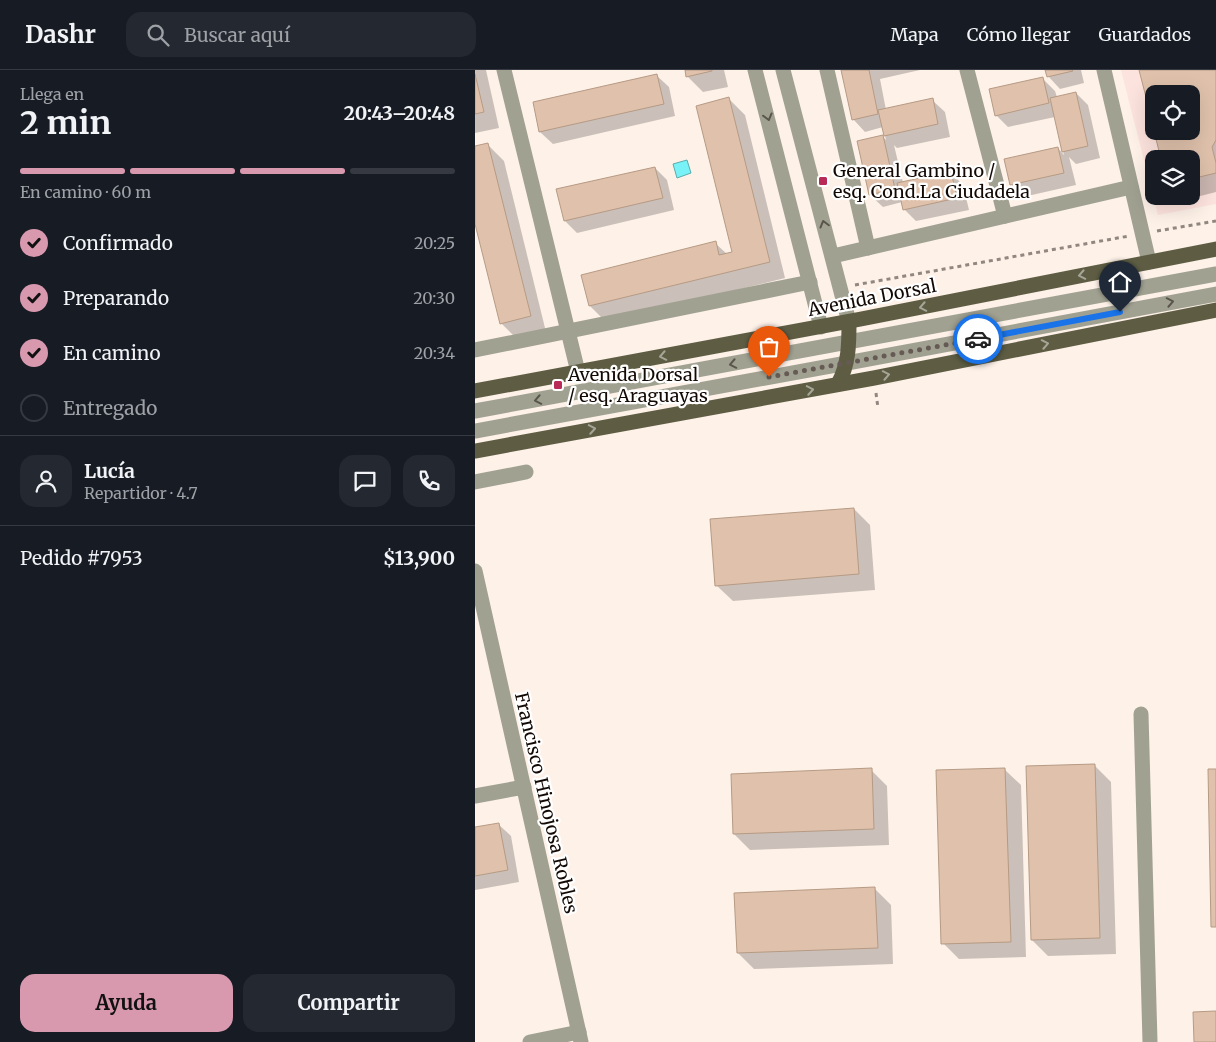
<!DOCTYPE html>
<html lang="es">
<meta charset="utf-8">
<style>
:root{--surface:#171b24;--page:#242831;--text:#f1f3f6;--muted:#9ea1a6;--line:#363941;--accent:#d899ae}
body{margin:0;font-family:Merriweather,serif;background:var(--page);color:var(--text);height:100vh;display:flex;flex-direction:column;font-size:19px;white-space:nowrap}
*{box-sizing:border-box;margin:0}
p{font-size:16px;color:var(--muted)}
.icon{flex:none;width:28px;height:28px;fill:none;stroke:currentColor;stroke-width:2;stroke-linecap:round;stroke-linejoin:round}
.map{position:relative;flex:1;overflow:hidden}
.panel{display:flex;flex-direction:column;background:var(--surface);width:475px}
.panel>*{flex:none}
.fabs{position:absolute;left:670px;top:15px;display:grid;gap:10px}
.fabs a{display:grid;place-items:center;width:55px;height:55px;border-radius:10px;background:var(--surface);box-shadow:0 5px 20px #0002;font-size:25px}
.pin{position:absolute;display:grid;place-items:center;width:42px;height:42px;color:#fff;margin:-51px -21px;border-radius:50% 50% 50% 0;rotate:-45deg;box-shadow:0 0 5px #0007}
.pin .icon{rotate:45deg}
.courier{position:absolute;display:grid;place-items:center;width:50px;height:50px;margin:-25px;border:4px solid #1a73e8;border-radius:50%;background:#fff;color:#222;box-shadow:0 1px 6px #0007}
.head em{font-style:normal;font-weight:700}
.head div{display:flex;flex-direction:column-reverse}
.head{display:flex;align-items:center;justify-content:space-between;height:85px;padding:0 20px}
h1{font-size:32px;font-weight:700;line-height:38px}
.bar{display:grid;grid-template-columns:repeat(4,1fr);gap:8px 5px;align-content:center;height:60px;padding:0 20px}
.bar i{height:6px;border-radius:4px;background:var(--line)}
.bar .active{background:var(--accent)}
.bar p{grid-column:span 4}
.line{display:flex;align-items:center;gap:12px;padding:0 20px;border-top:1px solid var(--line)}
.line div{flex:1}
.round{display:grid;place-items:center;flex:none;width:52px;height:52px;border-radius:15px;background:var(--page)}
ol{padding:0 20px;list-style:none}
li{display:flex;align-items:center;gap:15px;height:55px}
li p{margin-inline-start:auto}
li .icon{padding:5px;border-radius:50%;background:var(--accent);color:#111;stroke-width:4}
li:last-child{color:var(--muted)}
li i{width:28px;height:28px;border:2px solid var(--line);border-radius:50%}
.action{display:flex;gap:10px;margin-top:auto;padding:10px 20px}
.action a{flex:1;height:58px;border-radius:15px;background:var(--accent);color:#111;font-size:20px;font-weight:700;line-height:58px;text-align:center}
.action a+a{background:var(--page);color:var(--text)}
header{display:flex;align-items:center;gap:30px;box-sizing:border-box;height:70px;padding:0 25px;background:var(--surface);border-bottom:1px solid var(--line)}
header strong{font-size:24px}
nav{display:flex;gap:28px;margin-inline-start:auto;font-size:18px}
.search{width:350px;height:45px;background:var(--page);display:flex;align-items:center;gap:12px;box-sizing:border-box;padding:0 18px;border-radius:15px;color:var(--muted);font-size:19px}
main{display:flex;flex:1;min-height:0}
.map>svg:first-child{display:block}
.commercial{fill:#fde3dd;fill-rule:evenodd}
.water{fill:#79f2f7;stroke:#5aacae}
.shadow{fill:#0003}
.building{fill:#e0c2ac;stroke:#b69a84}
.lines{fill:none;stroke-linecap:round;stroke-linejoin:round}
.path{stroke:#928780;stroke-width:3;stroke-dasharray:4 4;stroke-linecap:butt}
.minor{stroke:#a1a192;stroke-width:15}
.major{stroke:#5e5d44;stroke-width:15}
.oneway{stroke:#5a554b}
.oneway2{stroke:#a6a698}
.done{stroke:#655a54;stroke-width:5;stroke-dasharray:0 9}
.route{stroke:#1a73e8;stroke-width:6}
.poi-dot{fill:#b92a56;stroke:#fff;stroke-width:2}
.labels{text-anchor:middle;stroke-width:4.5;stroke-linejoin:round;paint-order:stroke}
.poi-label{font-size:18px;fill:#130904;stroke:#fff;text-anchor:start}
.street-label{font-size:18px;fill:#130904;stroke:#fff}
</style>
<header>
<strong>Dashr</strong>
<div class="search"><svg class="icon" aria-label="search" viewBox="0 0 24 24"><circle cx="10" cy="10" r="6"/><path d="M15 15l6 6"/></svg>Buscar aquí</div>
<nav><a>Mapa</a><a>Cómo llegar</a><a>Guardados</a></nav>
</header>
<main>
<section class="panel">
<div class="head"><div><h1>2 min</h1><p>Llega en</p></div><em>20:43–20:48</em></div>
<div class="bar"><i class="active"></i><i class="active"></i><i class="active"></i><i></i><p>En camino · 60 m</p></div>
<ol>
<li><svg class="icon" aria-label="check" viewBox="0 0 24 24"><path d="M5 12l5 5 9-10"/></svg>Confirmado<p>20:25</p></li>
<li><svg class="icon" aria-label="check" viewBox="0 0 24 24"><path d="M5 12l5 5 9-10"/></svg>Preparando<p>20:30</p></li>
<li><svg class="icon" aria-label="check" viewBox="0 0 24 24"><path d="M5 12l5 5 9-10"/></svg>En camino<p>20:34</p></li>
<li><i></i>Entregado</li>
</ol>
<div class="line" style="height:90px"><a class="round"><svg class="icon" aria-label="person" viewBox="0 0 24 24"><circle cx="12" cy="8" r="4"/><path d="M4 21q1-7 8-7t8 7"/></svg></a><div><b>Lucía</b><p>Repartidor · 4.7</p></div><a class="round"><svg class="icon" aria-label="chat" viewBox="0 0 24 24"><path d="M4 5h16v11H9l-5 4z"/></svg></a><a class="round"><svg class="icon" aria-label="phone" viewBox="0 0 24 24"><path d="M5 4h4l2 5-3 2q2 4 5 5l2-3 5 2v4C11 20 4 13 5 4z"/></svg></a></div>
<div class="line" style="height:65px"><div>Pedido #7953</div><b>$13,900</b></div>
<div class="action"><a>Ayuda</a><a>Compartir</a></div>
</section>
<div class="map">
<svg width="741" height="972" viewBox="0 0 741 972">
<rect width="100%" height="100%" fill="#fdf1e8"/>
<!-- commercial -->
<path class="commercial" d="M646,0H741V134L683,145ZM679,24H716V61H679ZM679,89H716V126H679Z"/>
<!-- water -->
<polygon class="water" points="212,90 216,103 202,108 198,94"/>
<!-- shadow -->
<g class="shadow">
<polygon points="0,0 11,0 24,58 0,63"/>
<polygon points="211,0 249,0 253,17 228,22 212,6"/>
<polygon points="367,0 445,0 405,9 411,40 457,30 470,42 475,67 422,78 419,75 428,113 476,103 488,115 494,140 441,151 429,139 427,132 408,137 395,125 407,66 411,70 408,57 390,62 378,49"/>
<polygon points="571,0 606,0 609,13 585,19 573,6"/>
<polygon points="666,0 741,0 741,122 710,130 706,126 716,126 716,24"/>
<polygon points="181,5 194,17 200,46 78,74 65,62"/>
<polygon points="568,9 580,21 582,27 601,23 613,35 625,88 601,94 594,87 601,115 548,127 536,114 583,78 589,85 580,47 533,57 521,45"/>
<polygon points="254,29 270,45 310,208 131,252 115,236 240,173 252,184 258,183"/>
<polygon points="12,74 29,91 71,262 42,269 26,253 0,149 0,77"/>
<polygon points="180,98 192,110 199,140 102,163 90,151"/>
<polygon points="379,439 395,455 400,520 258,531 241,515"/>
<polygon points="619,695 636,712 641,884 573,886 557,870"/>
<polygon points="529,699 546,715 551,887 484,889 468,873"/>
<polygon points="396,700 412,716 414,775 275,780 259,764"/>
<polygon points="23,754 36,766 44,812 0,820 0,758"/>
<polygon points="400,819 416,835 418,894 279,899 263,883"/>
</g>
<!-- building -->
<g class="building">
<polygon points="210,0 237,0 237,1 211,7"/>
<polygon points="366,0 394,0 403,44 377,50"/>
<polygon points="570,0 597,0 598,1 572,7"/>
<polygon points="664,0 741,0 741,70 737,77 741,93 741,103 716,109 716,89 686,89 679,61 716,61 716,24 679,24 679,58"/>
<polygon points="0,4 9,42 0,44"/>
<polygon points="182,4 189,34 64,62 58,32"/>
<polygon points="568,7 574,33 520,46 514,19"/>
<polygon points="601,22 613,76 587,82 575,28"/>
<polygon points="254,27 295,192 114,236 106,205 241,171 244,185 257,182 221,36"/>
<polygon points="458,28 463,54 409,66 403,40"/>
<polygon points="408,65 420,119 394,125 382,71"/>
<polygon points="13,73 56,246 25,254 0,154 0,76"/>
<polygon points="583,77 589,103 535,115 529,89"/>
<polygon points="180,97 188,128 89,151 81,119"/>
<polygon points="476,101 482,128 428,140 422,113"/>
<polygon points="379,438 384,504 240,516 235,449"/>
<polygon points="620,694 625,868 556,870 551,696"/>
<polygon points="397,698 399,759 258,764 256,704"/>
<polygon points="530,698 536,872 466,874 461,700"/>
<polygon points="733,699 741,699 741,857 736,857"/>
<polygon points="24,753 33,800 0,806 0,757"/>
<polygon points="400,817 403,878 262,883 259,823"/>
<polygon points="741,941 741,972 719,972 718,942"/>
</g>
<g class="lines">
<!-- path -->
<g class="path">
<polyline points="682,161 741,151"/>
<polyline points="380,215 654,166"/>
<polyline points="401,323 403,338"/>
</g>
<!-- minor -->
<g class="minor">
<polyline points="29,0 103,302"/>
<polyline points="280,0 346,257"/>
<polyline points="308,0 374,252"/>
<polyline points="352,0 393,178"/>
<polyline points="492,0 530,146"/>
<polyline points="629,0 674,192"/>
<polyline points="358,186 656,117"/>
<polyline points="0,280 335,212"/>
<polyline points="0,341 741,204"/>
<polyline points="0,361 372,293 741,224"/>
<polyline points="0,412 51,402"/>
<polyline points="0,501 106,972"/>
<polyline points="666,644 675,972"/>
<polyline points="0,726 49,717"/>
<polyline points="55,972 104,962"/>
</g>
<!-- major -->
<g class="major">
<path d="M363,314C374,294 374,274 374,252"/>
<polyline points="0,321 386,249 741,179"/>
<polyline points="0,381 399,308 741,240"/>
</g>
</g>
<!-- one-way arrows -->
<defs><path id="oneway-chevron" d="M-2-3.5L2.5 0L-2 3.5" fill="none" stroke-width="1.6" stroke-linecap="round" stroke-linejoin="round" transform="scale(1.25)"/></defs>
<g class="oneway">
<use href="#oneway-chevron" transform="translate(293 47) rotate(75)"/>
<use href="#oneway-chevron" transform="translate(349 154) rotate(-105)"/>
<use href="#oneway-chevron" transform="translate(695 232) rotate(-11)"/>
<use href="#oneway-chevron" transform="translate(258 294) rotate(169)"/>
<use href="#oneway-chevron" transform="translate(63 330) rotate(169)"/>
</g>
<g class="oneway2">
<use href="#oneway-chevron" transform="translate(607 205) rotate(169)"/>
<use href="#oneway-chevron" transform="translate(448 237) rotate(169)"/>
<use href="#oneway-chevron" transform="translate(570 274) rotate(-11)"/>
<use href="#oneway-chevron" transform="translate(188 286) rotate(169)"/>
<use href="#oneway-chevron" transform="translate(411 305) rotate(-11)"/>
<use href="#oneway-chevron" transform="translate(335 320) rotate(-10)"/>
<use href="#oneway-chevron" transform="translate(117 359) rotate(-10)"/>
</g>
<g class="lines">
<!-- done -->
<polyline class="done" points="294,307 503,269"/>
<!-- route -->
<polyline class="route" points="503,269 645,242"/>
</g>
<!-- markers -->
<g class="poi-dot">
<rect x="343" y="106" width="10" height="10" rx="2.5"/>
<rect x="78" y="310" width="10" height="10" rx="2.5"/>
</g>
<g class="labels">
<!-- poi labels -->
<g class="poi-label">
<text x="358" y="107">General Gambino /<tspan x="358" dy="21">esq. Cond.La Ciudadela</tspan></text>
<text x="93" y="311">Avenida Dorsal<tspan x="93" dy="21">/ esq. Araguayas</tspan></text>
</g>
<!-- street labels -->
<g class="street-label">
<text transform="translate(397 228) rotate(-11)" y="6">Avenida Dorsal</text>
<text transform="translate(71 733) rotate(77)" y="6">Francisco Hinojosa Robles</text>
</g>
</g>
</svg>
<div class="fabs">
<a><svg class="icon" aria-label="locate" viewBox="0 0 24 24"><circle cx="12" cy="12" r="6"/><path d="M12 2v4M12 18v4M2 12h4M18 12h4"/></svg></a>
<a><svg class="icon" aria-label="layers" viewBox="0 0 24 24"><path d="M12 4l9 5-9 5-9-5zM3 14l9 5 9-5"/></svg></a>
</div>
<div class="pin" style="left:294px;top:307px;background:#ea580c"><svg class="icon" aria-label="bag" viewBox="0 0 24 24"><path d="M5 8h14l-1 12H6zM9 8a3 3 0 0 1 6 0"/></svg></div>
<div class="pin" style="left:645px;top:242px;background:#1f2937"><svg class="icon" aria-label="home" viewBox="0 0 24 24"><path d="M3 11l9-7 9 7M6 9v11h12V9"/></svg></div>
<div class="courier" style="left:503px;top:269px"><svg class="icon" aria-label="car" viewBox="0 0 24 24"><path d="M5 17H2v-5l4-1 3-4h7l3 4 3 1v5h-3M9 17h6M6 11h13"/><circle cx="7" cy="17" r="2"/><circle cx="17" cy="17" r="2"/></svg></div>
</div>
</main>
